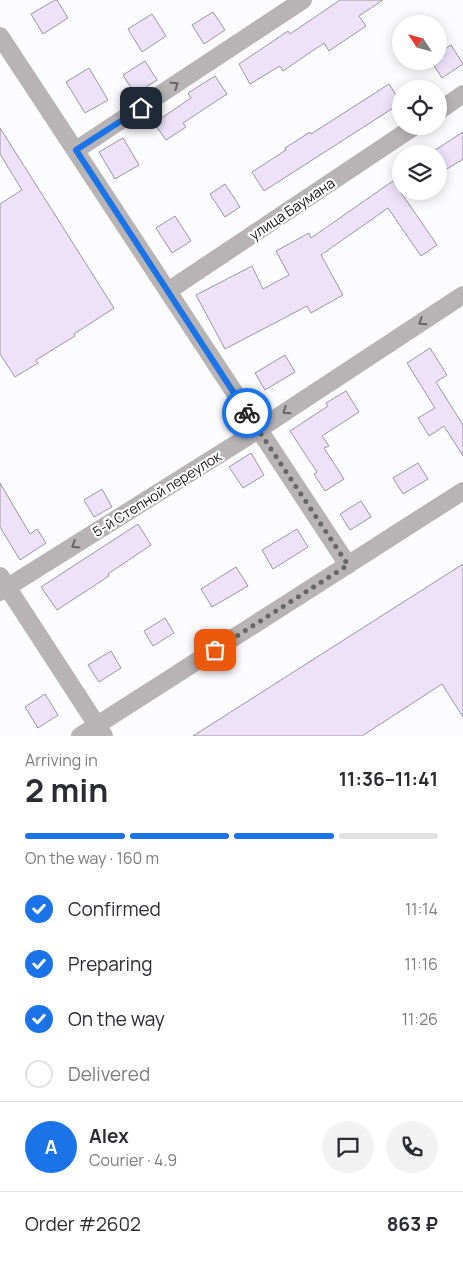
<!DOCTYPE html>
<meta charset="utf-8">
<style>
:root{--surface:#fff;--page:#f2f2f3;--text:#2b2b33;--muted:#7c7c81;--line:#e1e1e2;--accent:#1a73e8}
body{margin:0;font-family:Manrope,sans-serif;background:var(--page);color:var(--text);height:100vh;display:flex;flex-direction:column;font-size:19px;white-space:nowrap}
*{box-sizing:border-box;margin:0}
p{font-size:16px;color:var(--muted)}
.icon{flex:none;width:28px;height:28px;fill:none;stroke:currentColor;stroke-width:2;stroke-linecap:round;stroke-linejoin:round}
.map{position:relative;height:736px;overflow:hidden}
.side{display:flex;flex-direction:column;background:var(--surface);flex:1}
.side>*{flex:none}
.needle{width:32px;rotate:306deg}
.buttons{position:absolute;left:392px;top:15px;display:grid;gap:10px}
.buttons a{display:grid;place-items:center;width:55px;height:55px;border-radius:50%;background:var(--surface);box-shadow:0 2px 12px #0003;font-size:25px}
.pin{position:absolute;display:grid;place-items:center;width:42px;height:42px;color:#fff;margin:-21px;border-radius:10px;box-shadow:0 2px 8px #0006}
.courier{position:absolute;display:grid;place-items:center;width:50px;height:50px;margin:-25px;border:4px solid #1a73e8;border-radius:50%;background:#fff;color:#222;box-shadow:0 1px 6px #0007}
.head em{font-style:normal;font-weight:700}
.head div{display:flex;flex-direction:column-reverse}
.head{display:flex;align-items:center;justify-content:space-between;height:85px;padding:0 25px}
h1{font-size:32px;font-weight:700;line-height:38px}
.bar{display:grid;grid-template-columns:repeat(4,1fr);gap:8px 5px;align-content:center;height:60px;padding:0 25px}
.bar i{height:6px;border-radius:4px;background:var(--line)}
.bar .active{background:var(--accent)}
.bar p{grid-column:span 4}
.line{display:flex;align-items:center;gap:12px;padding:0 25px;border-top:1px solid var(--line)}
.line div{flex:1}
.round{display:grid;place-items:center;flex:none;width:52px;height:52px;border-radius:26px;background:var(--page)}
ol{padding:0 25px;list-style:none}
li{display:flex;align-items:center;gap:15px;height:55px}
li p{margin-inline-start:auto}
li .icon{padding:5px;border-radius:50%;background:var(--accent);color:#fff;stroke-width:4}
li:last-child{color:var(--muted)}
li i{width:28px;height:28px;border:2px solid var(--line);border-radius:50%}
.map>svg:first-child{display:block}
.building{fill:#ede2fa;stroke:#9a969d}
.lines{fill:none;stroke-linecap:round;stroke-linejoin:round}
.street{stroke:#b8b4b5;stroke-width:18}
.oneway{stroke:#666466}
.done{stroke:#666567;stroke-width:5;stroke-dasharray:0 9}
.route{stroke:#1a73e8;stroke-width:6}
.labels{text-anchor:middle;stroke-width:4.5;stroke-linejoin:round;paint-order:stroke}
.street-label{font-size:14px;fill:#151416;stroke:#fff}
</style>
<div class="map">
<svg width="463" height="736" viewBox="0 0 463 736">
<rect width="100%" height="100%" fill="#fcfbfe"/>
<!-- building -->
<g class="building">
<polygon points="55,0 57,0 68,18 43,34 31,14"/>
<polygon points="340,0 383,0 359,16 366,26 329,51 324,43 283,71 280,66 250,84 239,64 288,31 290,34"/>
<polygon points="213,12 225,30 204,44 192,25"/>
<polygon points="152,14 166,36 142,52 128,29"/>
<polygon points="451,45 463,64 442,78 431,61 439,61 439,53"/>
<polygon points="145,61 157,80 135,94 123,75"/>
<polygon points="89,68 108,100 85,113 66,82"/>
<polygon points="215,76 227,94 183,123 186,127 166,140 154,123 191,98 188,93"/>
<polygon points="389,84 401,103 264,191 252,172 286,150 285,148 310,132 311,134"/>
<polygon points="0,128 114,308 74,334 75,336 36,360 38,363 15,377 0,354 0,204 22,190 0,154"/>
<polygon points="463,132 463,159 439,174 439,154 429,154"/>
<polygon points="123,138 139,165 115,179 99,152"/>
<polygon points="393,181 437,245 421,256 388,208 321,255 343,295 311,313 307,306 225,349 196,295 252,266 263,289 289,275 276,251 309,233 311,238"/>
<polygon points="225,184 240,207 225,217 210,194"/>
<polygon points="175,216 191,241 172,253 156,228"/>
<polygon points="430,348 447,375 436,382 463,425 463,456 444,426 429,436 418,418 435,408 407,363"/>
<polygon points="285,355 295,372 265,390 255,373"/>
<polygon points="346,391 359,412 322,436 329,446 324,448 344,479 325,491 314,474 317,472 290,431 328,406 326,403"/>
<polygon points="251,453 264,475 243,488 229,467"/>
<polygon points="418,463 428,479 403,494 393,478"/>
<polygon points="0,483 30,534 37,529 46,543 20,560 0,527"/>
<polygon points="102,489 112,507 94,517 84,500"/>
<polygon points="361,501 371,517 350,530 340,514"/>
<polygon points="138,524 151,545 108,574 109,576 57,610 41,587"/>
<polygon points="297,529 308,547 273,569 262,550"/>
<polygon points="463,564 463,717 442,684 362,736 193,736"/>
<polygon points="236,567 248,586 212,607 201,589"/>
<polygon points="165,618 174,633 153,646 144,631"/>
<polygon points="111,651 121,668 99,682 88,665"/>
<polygon points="45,694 58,715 38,728 25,707"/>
</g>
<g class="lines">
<!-- street -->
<g class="street">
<polyline points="0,36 348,565"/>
<polyline points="439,111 463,94"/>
<polyline points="76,150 303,0"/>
<polyline points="168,291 415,126"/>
<polyline points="0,576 104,736"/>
<polyline points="0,592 258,430 463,295"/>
<polyline points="80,736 463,491"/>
</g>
</g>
<!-- one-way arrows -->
<defs><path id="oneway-chevron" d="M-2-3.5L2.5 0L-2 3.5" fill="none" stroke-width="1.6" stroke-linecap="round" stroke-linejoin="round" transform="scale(1.25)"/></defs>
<g class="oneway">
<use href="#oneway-chevron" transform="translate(175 85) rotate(-34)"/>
<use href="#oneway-chevron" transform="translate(422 322) rotate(147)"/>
<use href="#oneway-chevron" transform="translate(286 411) rotate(147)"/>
<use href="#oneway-chevron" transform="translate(75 545) rotate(148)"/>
</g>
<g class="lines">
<!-- done -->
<polyline class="done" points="215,650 348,565 247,413"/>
<!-- route -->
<polyline class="route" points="141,108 76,150 247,413"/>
</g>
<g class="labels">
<!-- street labels -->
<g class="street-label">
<text transform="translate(292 209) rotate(-34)" y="5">улица Баумана</text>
<text transform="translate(157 494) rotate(-32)" y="5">5-й Степной переулок</text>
</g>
</g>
</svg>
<div class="buttons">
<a><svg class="needle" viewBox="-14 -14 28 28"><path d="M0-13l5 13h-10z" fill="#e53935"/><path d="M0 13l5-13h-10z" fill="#7c7c81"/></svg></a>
<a><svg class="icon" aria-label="locate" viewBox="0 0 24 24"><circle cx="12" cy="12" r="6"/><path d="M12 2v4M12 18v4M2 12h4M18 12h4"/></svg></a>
<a><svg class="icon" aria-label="layers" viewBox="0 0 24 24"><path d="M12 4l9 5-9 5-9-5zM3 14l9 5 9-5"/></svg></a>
</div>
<div class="pin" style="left:215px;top:650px;background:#ea580c"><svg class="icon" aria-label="bag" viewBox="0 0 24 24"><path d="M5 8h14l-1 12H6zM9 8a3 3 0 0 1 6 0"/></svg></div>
<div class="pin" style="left:141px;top:108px;background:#1f2937"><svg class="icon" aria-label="home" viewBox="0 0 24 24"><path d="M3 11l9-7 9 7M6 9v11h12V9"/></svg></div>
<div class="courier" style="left:247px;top:413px"><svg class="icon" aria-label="bike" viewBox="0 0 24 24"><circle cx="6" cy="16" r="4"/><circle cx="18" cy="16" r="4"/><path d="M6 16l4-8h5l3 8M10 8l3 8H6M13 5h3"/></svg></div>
</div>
<section class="side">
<div class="head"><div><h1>2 min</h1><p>Arriving in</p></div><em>11:36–11:41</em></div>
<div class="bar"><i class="active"></i><i class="active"></i><i class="active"></i><i></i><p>On the way · 160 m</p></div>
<ol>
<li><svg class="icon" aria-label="check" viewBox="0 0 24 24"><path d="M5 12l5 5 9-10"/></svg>Confirmed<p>11:14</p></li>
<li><svg class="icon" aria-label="check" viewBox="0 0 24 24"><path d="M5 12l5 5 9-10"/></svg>Preparing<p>11:16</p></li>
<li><svg class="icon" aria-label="check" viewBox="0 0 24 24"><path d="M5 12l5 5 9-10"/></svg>On the way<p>11:26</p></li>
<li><i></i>Delivered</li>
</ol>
<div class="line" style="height:90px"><b class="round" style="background:var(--accent);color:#fff">A</b><div><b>Alex</b><p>Courier · 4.9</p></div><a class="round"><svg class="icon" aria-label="chat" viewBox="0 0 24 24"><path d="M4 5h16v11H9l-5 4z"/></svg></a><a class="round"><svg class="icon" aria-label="phone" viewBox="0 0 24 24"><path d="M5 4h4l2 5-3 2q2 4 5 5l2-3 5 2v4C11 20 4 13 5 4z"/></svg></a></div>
<div class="line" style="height:65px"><div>Order #2602</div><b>863 ₽</b></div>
</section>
